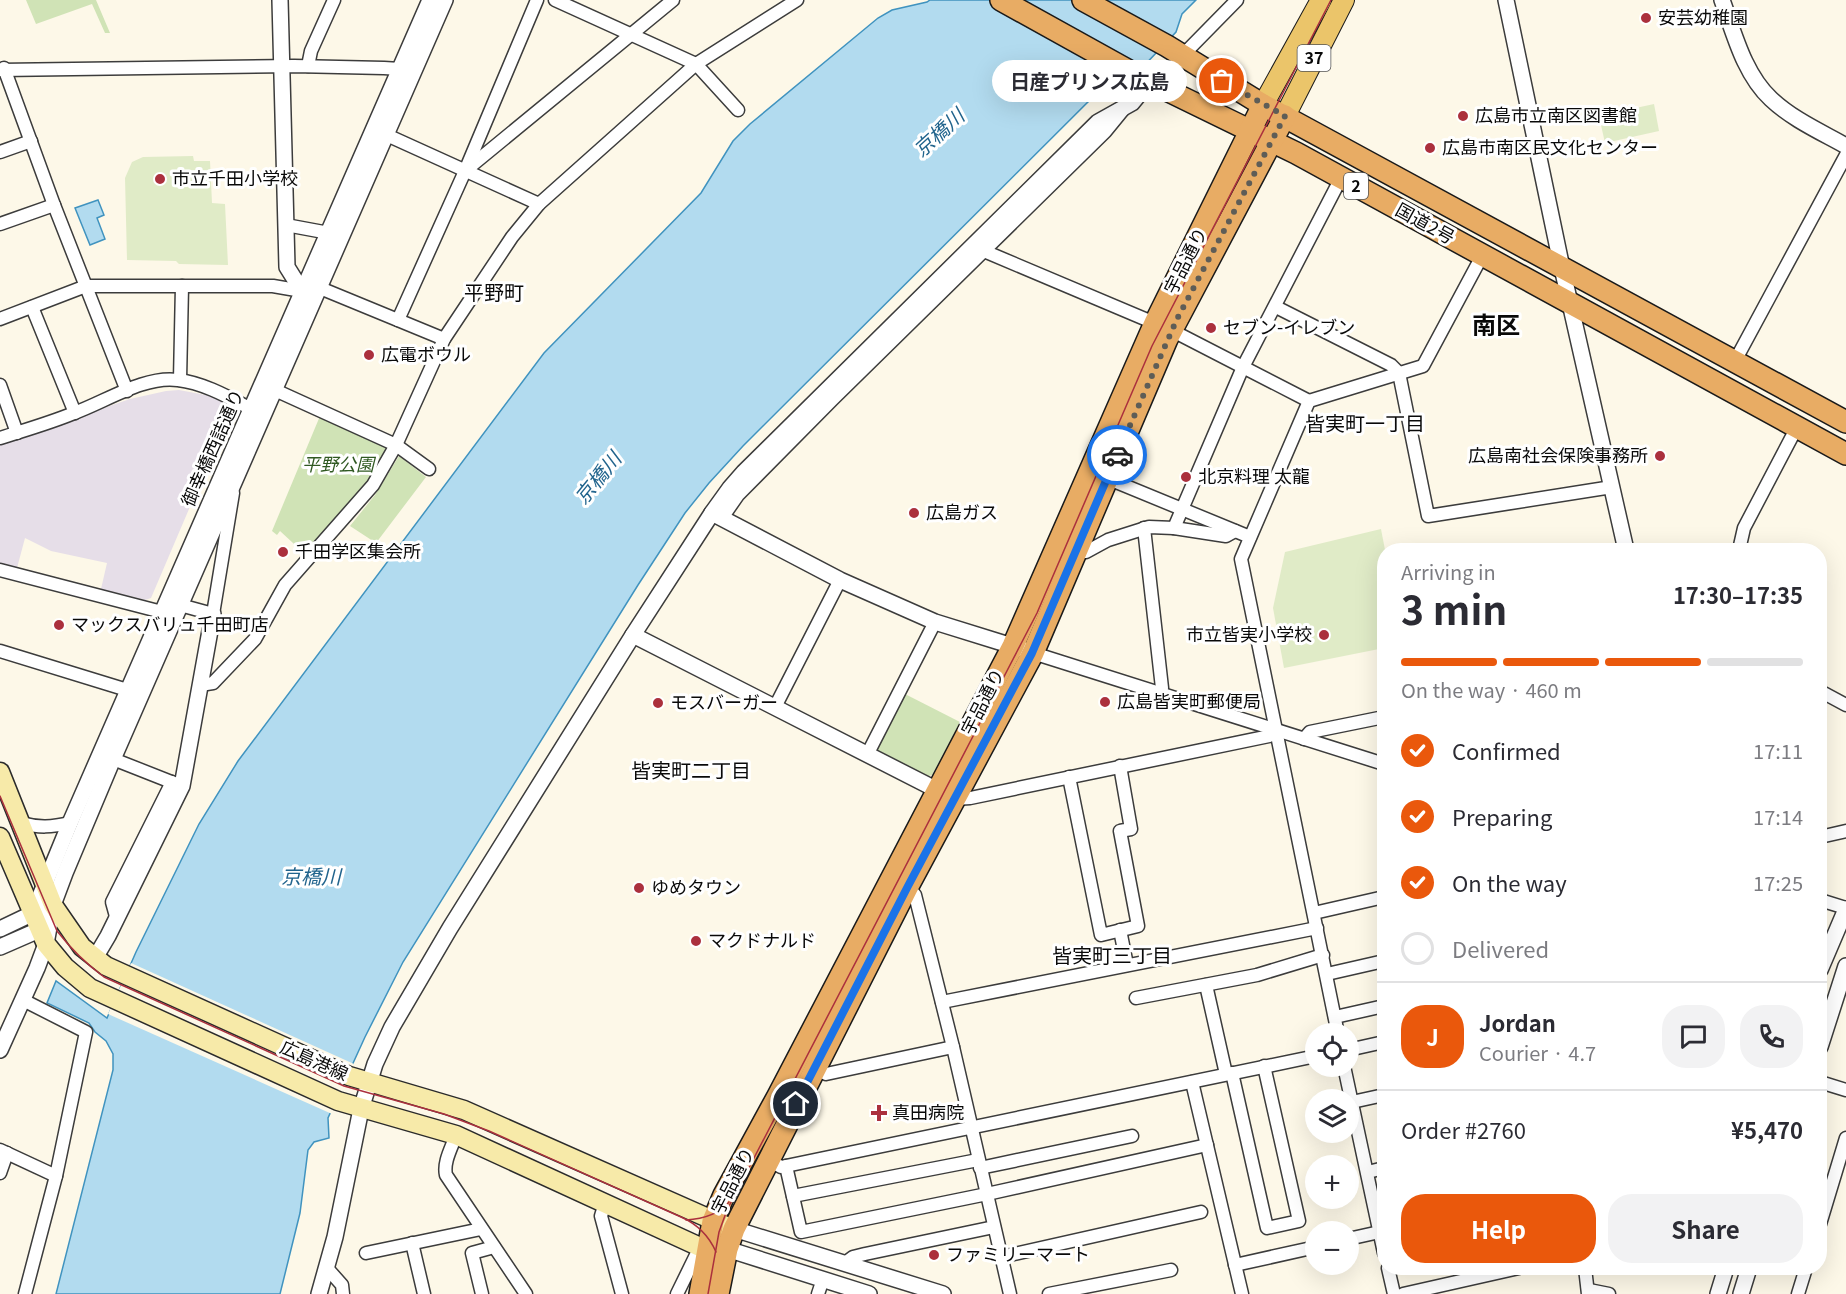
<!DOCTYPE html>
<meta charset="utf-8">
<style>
:root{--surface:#fff;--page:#f2f2f3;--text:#2b2b33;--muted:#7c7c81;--line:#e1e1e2;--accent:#ea580c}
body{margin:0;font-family:Georgia,"Noto Sans JP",serif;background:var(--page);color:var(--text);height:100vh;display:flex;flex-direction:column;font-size:22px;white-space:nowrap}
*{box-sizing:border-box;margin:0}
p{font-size:20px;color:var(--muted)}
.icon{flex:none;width:33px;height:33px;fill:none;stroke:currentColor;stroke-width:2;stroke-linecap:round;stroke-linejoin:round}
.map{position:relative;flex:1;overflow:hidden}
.panel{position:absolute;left:1377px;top:543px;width:450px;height:732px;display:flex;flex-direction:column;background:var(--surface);border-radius:24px;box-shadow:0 6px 24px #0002}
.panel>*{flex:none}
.fabs{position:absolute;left:1305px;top:1023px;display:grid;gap:12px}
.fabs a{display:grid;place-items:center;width:54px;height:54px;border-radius:50%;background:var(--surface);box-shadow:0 6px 24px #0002;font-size:30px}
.pin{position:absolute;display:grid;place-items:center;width:51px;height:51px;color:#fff;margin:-26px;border:3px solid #fff;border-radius:50%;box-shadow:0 2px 6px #0007}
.courier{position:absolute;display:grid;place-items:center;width:60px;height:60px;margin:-30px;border:4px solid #1a73e8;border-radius:50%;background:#fff;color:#222;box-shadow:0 2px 8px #0007}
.bubble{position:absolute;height:42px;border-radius:21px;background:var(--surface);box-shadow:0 6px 24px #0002;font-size:20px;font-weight:700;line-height:42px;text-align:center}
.head em{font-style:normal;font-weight:700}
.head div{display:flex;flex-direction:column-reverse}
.head{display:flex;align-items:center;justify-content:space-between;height:102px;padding:0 24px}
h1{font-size:39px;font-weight:700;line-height:45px}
.bar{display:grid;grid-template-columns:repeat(4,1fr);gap:9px 6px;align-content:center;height:72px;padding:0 24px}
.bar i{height:8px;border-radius:4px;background:var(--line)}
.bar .selected{background:var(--accent)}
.bar p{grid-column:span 4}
.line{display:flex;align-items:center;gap:15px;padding:0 24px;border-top:2px solid var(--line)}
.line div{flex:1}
.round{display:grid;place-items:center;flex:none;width:63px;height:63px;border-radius:24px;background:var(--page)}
ol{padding:0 24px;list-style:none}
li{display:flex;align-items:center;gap:18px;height:66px}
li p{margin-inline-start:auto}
li .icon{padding:6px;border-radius:50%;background:var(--accent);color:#fff;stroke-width:4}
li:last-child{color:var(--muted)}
li i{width:33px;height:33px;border:3px solid var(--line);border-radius:50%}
.primary-button{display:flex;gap:12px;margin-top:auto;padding:12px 24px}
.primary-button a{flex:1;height:69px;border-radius:24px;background:var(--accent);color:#fff;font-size:24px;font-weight:700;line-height:69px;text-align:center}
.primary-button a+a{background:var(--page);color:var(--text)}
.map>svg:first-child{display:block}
.industrial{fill:#e6dee8}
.green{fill:#d0e3b6}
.pitch{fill:#e0ebc7}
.water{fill:#b2dbef;stroke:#4093bf;stroke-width:1.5}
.pier{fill:#fdf8e8}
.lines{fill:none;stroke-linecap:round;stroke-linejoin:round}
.minor-casing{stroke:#3c3c3c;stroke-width:15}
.tertiary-casing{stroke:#3c3c3c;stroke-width:18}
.secondary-casing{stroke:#2b2b2b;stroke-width:21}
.primary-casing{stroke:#1a1a1a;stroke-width:22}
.trunk-casing{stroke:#1a1a1a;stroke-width:24}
.minor{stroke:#fff;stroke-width:12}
.tertiary{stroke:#fff;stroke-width:15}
.secondary{stroke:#f7eaa9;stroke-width:18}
.primary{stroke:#ebc56a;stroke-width:20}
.trunk{stroke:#e8ac64;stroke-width:21}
.tram{stroke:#ab303d;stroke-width:1.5}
.done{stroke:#5e5d57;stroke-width:6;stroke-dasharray:0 10.8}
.route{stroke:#1a73e8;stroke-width:8}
.poi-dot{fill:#ab303d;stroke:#fff;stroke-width:2}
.labels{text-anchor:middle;stroke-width:6;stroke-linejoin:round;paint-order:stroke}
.shield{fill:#fff;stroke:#535353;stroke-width:1.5}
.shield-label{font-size:16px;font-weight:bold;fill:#090909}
.poi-label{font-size:18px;fill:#090909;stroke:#fff;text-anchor:start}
.street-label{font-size:18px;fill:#090909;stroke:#fff}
.park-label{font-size:18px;font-style:italic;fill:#305922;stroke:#fff}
.water-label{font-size:20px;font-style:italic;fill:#21648d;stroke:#fff}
.neighbourhood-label{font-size:20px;fill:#090909;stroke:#fff}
.district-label{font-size:24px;font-weight:bold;fill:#090909;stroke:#fff}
</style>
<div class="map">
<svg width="1846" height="1294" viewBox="0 0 1846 1294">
<rect width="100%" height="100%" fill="#fdf8e8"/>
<!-- industrial -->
<polygon class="industrial" points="179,390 211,396 233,406 151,598 145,600 101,589 107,563 51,551 25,538 17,568 0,564 0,443 130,399 166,391"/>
<!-- green -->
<g class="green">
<polygon points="26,0 96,0 110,33 105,33 92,4 36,24"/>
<polygon points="320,416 386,446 388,452 377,473 306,555 280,531 277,535 272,531"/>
<polygon points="399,456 426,477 376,543 350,526 375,495"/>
<polygon points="905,694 960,722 932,775 923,778 878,755 876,748"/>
</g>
<!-- pitch -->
<g class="pitch">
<polygon points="1654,104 1659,131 1605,143 1599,116"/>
<polygon points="193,156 194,161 210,161 212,203 225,204 228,265 179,264 176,261 127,260 125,178 132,162 143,157"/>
<polygon points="1381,529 1385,550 1384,648 1284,668 1273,608 1285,552"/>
</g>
<!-- water -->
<g class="water">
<polygon points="930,0 1196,0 1182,14 1176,32 1118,93 1105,92 1095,95 743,446 709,483 685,513 638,585 403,962 365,1037 328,1118 329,1138 314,1142 308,1150 300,1213 280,1294 56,1294 113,1070 113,1054 106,1041 95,1032 89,1023 47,1003 56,981 107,1018 136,952 199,824 238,761 544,353 701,193 733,141 750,124 878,18 892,10 927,2"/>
<polygon points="98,200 104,215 97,218 105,239 90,245 75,208"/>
</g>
<!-- pier -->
<polygon class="pier" points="131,963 354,1064 332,1114 108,1014"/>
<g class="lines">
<!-- minor casing -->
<g class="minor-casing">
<g id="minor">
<polyline points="555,0 696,64 738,110"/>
<polyline points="1181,57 1237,0"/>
<polyline points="308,66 311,51 334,0"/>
<polyline points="4,68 54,205 127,391"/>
<polyline points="0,70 294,66 384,68 400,69 406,71"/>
<polyline points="380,132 539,204"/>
<polyline points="0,152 31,141"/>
<polyline points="466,170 673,0"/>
<polyline points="0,224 54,205"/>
<polyline points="286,225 329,233"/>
<polyline points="984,251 1171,330 1309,401"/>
<polyline points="32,307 75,413"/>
<polyline points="1276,307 1391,365 1399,373 1428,516 1612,487"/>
<polyline points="0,319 86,286 273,286 302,291 320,288 444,339"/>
<polyline points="398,320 465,171 537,0"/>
<polyline points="1735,361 1846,155"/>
<polyline points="180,380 182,286"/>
<polyline points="0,385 17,433"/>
<polyline points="266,386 396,445 429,469"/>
<path d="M0,438C25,430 50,423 74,413C105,402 145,375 178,380C206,383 235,401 259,413"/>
<polyline points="1104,477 1250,537"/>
<polyline points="722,518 738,495 833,399 1105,132 1123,110"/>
<polyline points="1144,528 1162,688 1160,693"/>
<polyline points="1174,528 1243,367 1341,178"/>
<polyline points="1077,549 1086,552 1108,540 1149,527 1174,528 1226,536 1235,531"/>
<polyline points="1739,550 1744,528 1797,427"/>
<polyline points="0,570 162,612 180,605 213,614 233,493"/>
<polyline points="0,651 137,693"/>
<polyline points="1033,653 1384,764"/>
<polyline points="200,685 213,683 255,639 285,585 373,485 396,445 444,339 512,237 539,204 696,64 797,0"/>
<polyline points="1820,691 1846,705"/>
<polyline points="775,707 840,580"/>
<polyline points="1304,739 1310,732 1384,717"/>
<polyline points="867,755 935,622"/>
<polyline points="113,759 179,785"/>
<polyline points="1069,777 1101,935 1138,926 1120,831 1131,829 1120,766"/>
<polyline points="955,799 970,798 1269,736 1276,731"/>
<path d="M21,823C39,828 52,827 70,823"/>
<polyline points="1820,837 1846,831"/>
<polyline points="908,886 915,895 953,1047 1010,1294"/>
<polyline points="1820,900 1846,908"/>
<polyline points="1314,913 1384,897"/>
<polyline points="117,920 112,902 172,782"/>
<polyline points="1120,930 1127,965"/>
<polyline points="1327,974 1384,961"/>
<polyline points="1206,985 1226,1074"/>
<polyline points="1136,998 1257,975 1323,955"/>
<polyline points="23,1000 86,1032 56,1176 25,1294"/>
<polyline points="942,1002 1317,928"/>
<polyline points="1335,1017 1384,1006"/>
<polyline points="1338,1034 1241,559 1309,401 1423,366 1482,256"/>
<polyline points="1348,1050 1384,1042"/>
<polyline points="1344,1066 1384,1253"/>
<polyline points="815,1067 826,1074 953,1047"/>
<polyline points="1232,1073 1267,1228 1299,1221 1264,1066"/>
<polyline points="1192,1082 1242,1294"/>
<polyline points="1820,1082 1846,1090"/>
<polyline points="1352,1102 1384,1095"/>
<path d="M456,1135C452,1147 443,1162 446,1175L526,1294"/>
<polyline points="0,1150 56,1176"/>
<polyline points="767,1159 781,1167 1316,1056"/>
<polyline points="786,1166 801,1232 987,1194 1207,1145"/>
<polyline points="980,1168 1132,1136"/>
<polyline points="1368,1172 1384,1168"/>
<polyline points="0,1173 7,1153"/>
<polyline points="793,1196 978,1160"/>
<polyline points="605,1203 601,1216 622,1294"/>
<polyline points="1820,1224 1846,1138"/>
<polyline points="1348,1239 1384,1231"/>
<polyline points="412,1243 424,1294"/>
<polyline points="366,1253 481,1229"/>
<polyline points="1001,1257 1201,1212"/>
<polyline points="845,1263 853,1257 865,1254 994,1227"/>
<polyline points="1235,1265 1316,1247"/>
<polyline points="326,1267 342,1285 343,1294"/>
<polyline points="1388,1268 1394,1294"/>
<polyline points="1585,1268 1588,1294"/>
<polyline points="1589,1290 1609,1294"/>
<polyline points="482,1294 472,1253 494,1247"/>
<polyline points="677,1294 700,1247"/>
<polyline points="818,1294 823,1279"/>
<polyline points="1049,1294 1171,1270"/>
<polyline points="1403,1294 1519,1268"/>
<polyline points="1798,1294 1806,1268"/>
</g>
</g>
<!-- tertiary casing -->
<g class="tertiary-casing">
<g id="tertiary">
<polyline points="280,0 287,267 302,291"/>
<polyline points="1506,0 1562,268 1626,550"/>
<path d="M1722,0C1734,33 1744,74 1771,99C1792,119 1821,132 1846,146"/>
<polyline points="712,513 840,580 935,622 1022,649"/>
<polyline points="633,635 945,794"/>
<polyline points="33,913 70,823 430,0"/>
<polyline points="0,929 42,909"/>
<polyline points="0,947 39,930 44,920"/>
<polyline points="95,958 108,936 182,786 213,614"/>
<polyline points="1820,970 1846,909"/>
<polyline points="1820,1047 1846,966"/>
<polyline points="0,1050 37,968 46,944 53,905 65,873 113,759 445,0"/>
<polyline points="734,1229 943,1294"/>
<polyline points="727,1249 869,1294"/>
<polyline points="319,1294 335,1237 361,1109 375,1064 392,1027 450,928 633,635 712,513 730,488 744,472 1098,122 1132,103 1150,81"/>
<polyline points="1718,1294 1726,1268"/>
<polyline points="1741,1294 1749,1268"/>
</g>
</g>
<!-- secondary casing -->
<g class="secondary-casing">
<g id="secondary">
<polyline points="0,772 53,905 82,947 106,966 349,1076 464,1110 726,1226"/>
<polyline points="0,837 46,944 65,967 90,988 338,1101 456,1135 700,1247 722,1249"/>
</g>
</g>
<!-- primary casing -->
<g class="primary-casing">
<g id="primary">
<polyline points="1263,105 1321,0"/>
<polyline points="1285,116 1344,0"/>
</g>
</g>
<!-- trunk casing -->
<g class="trunk-casing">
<g id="trunk">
<polyline points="1001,0 1138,76 1296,153 1846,454"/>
<polyline points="1083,0 1167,46 1263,105 1846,422"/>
<polyline points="700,1294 713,1221 724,1195 778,1096 1013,646 1155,323 1263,105"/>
<polyline points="718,1294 727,1249 734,1229 908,886 1033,653 1167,339 1285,116"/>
</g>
</g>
<!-- minor -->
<use href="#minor" class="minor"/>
<!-- tertiary -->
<use href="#tertiary" class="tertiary"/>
<!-- secondary -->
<use href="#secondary" class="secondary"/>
<!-- primary -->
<use href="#primary" class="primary"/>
<!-- trunk -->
<use href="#trunk" class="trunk"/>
<!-- tram -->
<g class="tram">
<path d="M0,796L57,931C71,949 85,963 104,977L344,1086L444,1114L489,1131L681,1217C697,1224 709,1236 716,1252"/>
<path d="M686,1220C703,1219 718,1215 729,1202"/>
<polyline points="708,1294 719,1232 727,1210 1037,613 1152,346 1331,0"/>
</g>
</g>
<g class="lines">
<!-- done -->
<polyline class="done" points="1117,455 1177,319 1285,116 1222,81"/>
<!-- route -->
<polyline class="route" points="796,1104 908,886 1032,653 1117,455"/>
</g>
<!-- markers -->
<g class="poi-dot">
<circle cx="1646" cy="18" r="6"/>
<circle cx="1463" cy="116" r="6"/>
<circle cx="1430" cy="148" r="6"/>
<circle cx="160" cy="179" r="6"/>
<circle cx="1211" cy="328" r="6"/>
<circle cx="369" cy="355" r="6"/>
<circle cx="1660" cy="456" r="6"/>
<circle cx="1186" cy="477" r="6"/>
<circle cx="914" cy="513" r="6"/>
<circle cx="283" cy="552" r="6"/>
<circle cx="59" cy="625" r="6"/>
<circle cx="1324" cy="635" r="6"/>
<circle cx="1105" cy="702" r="6"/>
<circle cx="658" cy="703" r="6"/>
<circle cx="639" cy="888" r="6"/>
<circle cx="696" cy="941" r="6"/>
<path d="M876 1104h6v6h6v6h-6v6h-6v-6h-6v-6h6z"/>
<circle cx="934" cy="1255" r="6"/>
</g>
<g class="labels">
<!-- shield labels -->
<g class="shield">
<rect x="1297.5" y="45" width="33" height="26" rx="4.5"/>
<rect x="1344" y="173" width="24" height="26" rx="4.5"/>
</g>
<g class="shield-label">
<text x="1314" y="64">37</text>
<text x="1356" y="192">2</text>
</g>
<!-- poi labels -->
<g class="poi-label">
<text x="1658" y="24">安芸幼稚園</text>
<text x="1475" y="122">広島市立南区図書館</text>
<text x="1442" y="154">広島市南区民文化センター</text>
<text x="172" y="185">市立千田小学校</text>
<text x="1223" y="334">セブン-イレブン</text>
<text x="381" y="361">広電ボウル</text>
<text x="1648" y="462" text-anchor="end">広島南社会保険事務所</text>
<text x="1198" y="483">北京料理 太龍</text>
<text x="926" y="519">広島ガス</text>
<text x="295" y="558">千田学区集会所</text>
<text x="71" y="631">マックスバリュ千田町店</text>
<text x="1312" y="641" text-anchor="end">市立皆実小学校</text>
<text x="1117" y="708">広島皆実町郵便局</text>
<text x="670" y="709">モスバーガー</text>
<text x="651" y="894">ゆめタウン</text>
<text x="708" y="947">マクドナルド</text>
<text x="892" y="1119">真田病院</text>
<text x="946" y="1261">ファミリーマート</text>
</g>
<!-- street labels -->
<g class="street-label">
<text transform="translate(1425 224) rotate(29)" y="6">国道2号</text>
<text transform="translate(1186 261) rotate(-63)" y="6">宇品通り</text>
<text transform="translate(213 448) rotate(-66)" y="6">御幸橋西詰通り</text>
<text transform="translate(983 702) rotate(-63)" y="6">宇品通り</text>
<text transform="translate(314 1061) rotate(24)" y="6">広島港線</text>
<text transform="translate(733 1181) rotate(-63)" y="6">宇品通り</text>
</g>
<!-- park labels -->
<g class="park-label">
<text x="338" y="471">平野公園</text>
</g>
<!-- water labels -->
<g class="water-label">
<text transform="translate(939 133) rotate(-42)" y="7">京橋川</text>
<text transform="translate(598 478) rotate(-51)" y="7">京橋川</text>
<text x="311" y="884">京橋川</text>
</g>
<!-- neighbourhood labels -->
<g class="neighbourhood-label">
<text x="494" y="300">平野町</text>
<text x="1365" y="431">皆実町一丁目</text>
<text x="691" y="778">皆実町二丁目</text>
<text x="1112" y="963">皆実町三丁目</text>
</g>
<!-- district labels -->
<g class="district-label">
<text x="1496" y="334">南区</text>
</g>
</g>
</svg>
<div class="fabs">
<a><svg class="icon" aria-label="locate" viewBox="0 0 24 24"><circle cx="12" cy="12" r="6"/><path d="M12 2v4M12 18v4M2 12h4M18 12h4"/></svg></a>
<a><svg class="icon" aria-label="layers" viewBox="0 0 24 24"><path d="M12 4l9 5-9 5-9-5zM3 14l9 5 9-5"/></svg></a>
<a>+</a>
<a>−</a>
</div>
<div class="pin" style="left:1222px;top:81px;background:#ea580c"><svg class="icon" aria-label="bag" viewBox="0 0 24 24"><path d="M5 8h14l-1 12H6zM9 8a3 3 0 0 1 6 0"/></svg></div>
<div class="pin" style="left:796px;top:1104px;background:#1f2937"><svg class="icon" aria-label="home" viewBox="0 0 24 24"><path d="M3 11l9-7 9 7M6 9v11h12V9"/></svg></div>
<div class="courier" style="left:1117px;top:455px"><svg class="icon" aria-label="car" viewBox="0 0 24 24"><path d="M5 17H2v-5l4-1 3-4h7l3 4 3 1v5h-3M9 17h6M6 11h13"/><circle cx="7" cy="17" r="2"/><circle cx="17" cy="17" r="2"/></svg></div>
<div class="bubble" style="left:992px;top:60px;width:195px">日産プリンス広島</div>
<section class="panel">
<div class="head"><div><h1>3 min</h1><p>Arriving in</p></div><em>17:30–17:35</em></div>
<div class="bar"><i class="selected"></i><i class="selected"></i><i class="selected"></i><i></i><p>On the way · 460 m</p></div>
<ol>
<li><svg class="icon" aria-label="check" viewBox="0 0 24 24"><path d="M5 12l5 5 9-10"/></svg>Confirmed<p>17:11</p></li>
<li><svg class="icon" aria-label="check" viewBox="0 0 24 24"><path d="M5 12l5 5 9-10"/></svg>Preparing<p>17:14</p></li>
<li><svg class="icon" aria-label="check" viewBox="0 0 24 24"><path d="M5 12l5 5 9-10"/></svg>On the way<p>17:25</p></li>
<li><i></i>Delivered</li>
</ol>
<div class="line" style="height:108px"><b class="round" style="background:var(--accent);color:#fff">J</b><div><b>Jordan</b><p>Courier · 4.7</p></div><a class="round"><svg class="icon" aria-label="chat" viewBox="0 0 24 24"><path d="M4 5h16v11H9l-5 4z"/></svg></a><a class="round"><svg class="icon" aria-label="phone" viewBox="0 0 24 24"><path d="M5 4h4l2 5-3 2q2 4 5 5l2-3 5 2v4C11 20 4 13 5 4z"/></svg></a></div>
<div class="line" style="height:78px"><div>Order #2760</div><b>¥5,470</b></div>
<div class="primary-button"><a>Help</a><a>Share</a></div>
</section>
</div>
